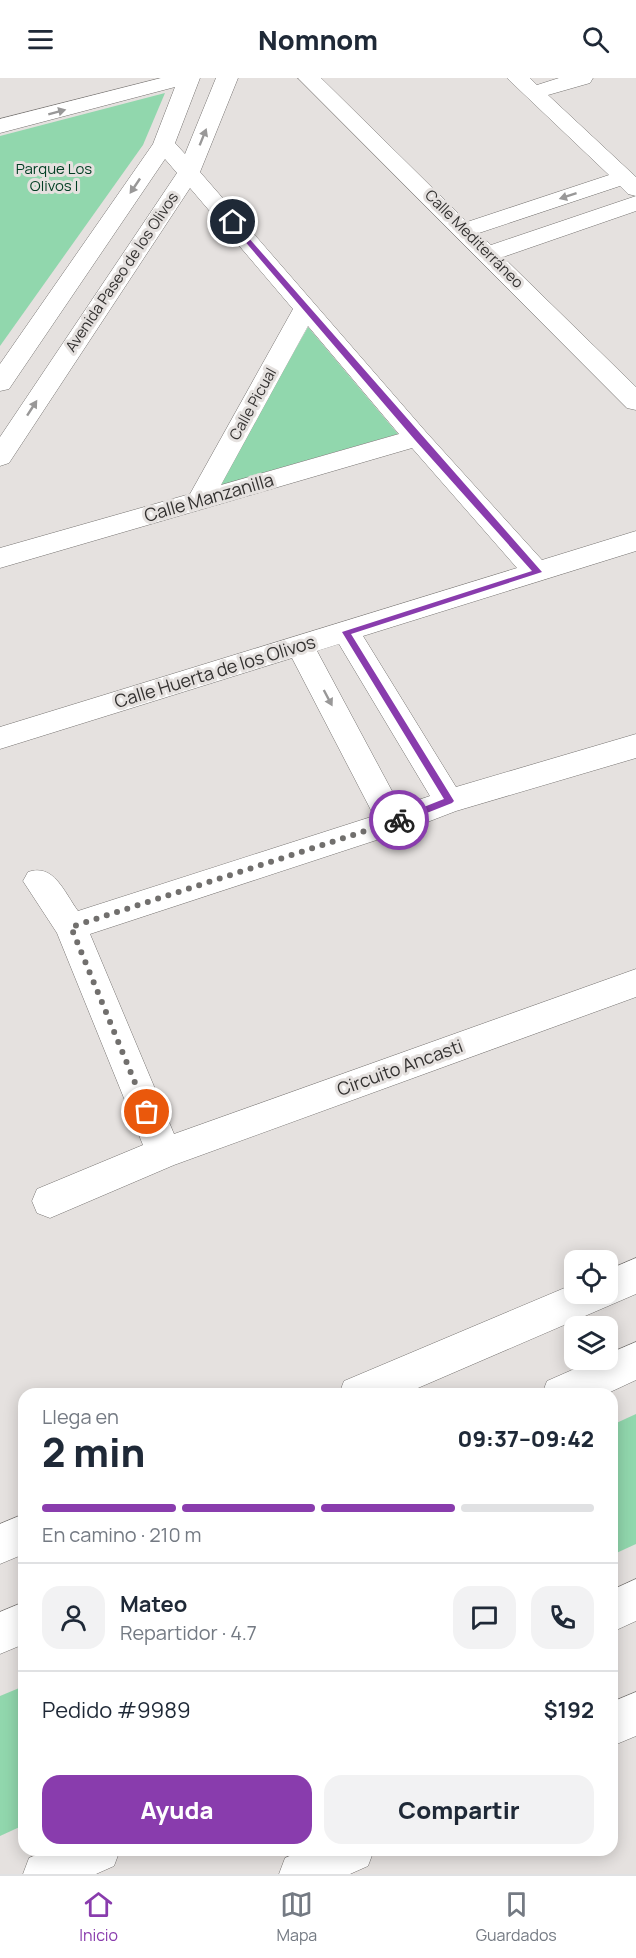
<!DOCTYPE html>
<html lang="es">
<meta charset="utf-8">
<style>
:root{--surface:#fff;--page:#f2f2f3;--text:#1f2937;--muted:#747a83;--line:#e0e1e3;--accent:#893cad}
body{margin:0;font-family:Manrope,sans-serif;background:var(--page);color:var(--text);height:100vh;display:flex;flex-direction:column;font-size:22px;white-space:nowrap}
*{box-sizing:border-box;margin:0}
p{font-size:20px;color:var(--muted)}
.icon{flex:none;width:33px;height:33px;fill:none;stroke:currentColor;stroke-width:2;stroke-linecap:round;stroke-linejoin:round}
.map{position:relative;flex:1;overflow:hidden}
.sheet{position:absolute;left:18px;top:1310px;width:600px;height:468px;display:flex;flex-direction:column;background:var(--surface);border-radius:18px;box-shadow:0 3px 15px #0003}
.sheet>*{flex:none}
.controls{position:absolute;left:564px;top:1172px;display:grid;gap:12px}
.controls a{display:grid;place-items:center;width:54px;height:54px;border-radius:12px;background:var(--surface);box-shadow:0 3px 15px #0003;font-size:30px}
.pin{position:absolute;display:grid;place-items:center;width:51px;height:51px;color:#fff;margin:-26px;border:3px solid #fff;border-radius:50%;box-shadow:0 2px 6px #0007}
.courier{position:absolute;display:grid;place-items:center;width:60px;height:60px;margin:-30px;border:4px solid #893cad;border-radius:50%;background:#fff;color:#222;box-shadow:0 2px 8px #0007}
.summary em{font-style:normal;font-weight:800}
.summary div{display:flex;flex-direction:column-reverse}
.summary{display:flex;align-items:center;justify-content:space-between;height:102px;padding:0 24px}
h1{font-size:39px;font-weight:800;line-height:45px}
.bar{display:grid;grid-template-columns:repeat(4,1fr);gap:9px 6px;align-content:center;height:72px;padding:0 24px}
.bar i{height:8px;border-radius:4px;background:var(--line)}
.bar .current{background:var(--accent)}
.bar p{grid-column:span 4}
.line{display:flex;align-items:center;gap:15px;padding:0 24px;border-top:2px solid var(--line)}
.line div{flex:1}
.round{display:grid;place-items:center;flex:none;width:63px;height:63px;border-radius:18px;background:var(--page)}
.button{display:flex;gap:12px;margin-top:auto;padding:12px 24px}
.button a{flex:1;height:69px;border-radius:18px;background:var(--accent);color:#fff;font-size:24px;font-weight:800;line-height:69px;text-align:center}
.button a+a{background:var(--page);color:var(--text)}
header{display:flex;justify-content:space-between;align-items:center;height:78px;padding:0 24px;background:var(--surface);font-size:27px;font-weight:800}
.tabs{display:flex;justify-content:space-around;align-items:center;height:84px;border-top:2px solid var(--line);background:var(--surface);font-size:16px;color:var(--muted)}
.tabs a{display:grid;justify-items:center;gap:3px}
.tabs .current{color:var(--accent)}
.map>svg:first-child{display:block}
.green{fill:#91d7ad}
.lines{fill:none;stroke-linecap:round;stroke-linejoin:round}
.minor-casing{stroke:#767371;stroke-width:1}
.minor{fill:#fff;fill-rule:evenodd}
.oneway{fill:#999898}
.route{fill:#893cad}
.done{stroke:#716f6d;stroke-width:6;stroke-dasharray:0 10.8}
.labels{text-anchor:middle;stroke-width:6;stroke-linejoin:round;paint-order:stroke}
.far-park-label{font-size:15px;fill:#013e23;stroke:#e5e1df}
.far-street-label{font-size:15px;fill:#333130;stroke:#e5e1df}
.street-label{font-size:18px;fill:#333130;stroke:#e5e1df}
</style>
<header><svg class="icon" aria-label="menu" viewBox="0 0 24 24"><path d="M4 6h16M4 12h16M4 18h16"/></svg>Nomnom<svg class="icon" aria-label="search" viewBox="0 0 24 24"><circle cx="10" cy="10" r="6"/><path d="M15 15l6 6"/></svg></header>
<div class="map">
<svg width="636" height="1796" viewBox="0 0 636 1796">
<rect width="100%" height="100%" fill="#e5e1df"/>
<!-- green -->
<g class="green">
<polygon points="165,15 143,67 0,268 0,58"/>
<polygon points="308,249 398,356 218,408"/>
<polygon points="636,1336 636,1466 612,1477 612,1347"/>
<polygon points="24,1608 24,1747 0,1758 0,1618"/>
</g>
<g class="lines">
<!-- minor casing -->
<g class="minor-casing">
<g id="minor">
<path d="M161,0H200L175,65L185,76L216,0H238L200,94L426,354L542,482L636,453V473L363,558L456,709L636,656V680L456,733L404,753L90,856L174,1056L636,891V919L174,1087L50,1140L37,1135L32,1123L37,1111L143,1067L57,855L23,803L28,794C54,785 64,814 78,833L374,738L292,580L0,671V649L517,490L412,370L0,490V470L190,416L293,231L190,110L9,385L0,388V359L177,95L165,81L9,311L0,313V286L153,66L175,9L0,55V41ZM308,248L399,356L221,407ZM339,566L430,718L400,728L317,573Z"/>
<polygon points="298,0 321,0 467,144 609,97 507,0 530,0 537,7 559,0 593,0 590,5 548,17 636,99 636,118 628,116 620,108 479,155 491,167 636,118 636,133 503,179 636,309 636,332 627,330"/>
<polygon points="636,1180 636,1216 404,1316 339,1316 344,1303 574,1206 574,1215 608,1215 608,1192"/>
<polygon points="636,1264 636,1302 606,1316 542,1316 547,1303 597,1281 608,1281 608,1276"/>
<polygon points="24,1436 24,1476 0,1486 0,1446"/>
<polygon points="636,1501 636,1543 612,1554 612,1512"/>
<polygon points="24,1524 24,1566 0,1576 0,1534"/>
<polygon points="636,1614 636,1658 612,1668 612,1624"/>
<polygon points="48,1772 120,1772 114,1788 96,1796 23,1796 29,1780"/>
<polygon points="304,1772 374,1772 368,1788 350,1796 279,1796 285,1780"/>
</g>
</g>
<!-- minor -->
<use href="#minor" class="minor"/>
</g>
<!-- one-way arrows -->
<defs><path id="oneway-solid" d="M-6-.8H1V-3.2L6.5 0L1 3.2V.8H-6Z" transform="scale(1.5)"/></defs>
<g class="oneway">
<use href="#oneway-solid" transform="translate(57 34) rotate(-15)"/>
<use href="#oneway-solid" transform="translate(203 59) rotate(-68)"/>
<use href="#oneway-solid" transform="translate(135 108) rotate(124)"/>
<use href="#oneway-solid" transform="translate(568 118) rotate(162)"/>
<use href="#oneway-solid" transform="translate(32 330) rotate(-57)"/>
<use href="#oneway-solid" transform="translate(328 620) rotate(62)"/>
</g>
<!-- route -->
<polygon class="route" points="233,142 542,494 351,556 454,723 452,725 399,746 395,742 396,740 444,721 342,554 532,493 415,362 230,146"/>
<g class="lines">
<!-- done -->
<polyline class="done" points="147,1034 71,849 399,742"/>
</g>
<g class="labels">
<!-- far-park labels -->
<g class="far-park-label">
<text x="54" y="96">Parque Los<tspan x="54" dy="17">Olivos I</tspan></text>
</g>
<!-- far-street labels -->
<g class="far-street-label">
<text transform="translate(474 161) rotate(45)" y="5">Calle Mediterráneo</text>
<text transform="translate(122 194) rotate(-56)" y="5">Avenida Paseo de los Olivos</text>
<text transform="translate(253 326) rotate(-61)" y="5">Calle Picual</text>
</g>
<!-- street labels -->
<g class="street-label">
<text transform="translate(209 420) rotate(-16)" y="6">Calle Manzanilla</text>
<text transform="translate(215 594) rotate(-17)" y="6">Calle Huerta de los Olivos</text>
<text transform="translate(400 990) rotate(-20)" y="6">Circuito Ancasti</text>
</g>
</g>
</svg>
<div class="controls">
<a><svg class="icon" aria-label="locate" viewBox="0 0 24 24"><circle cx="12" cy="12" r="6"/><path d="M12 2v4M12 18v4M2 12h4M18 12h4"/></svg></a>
<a><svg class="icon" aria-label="layers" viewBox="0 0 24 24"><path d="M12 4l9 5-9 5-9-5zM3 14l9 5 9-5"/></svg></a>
</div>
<div class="pin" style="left:147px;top:1034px;background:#ea580c"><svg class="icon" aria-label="bag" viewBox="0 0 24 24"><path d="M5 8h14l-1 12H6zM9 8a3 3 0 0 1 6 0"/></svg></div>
<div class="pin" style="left:233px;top:144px;background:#1f2937"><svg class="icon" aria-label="home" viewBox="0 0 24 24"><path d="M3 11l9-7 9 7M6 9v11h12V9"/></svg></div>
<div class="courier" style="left:399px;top:742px"><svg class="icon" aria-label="bike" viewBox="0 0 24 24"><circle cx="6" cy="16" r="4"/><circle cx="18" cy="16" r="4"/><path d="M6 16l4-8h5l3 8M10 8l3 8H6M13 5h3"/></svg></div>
<section class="sheet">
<div class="summary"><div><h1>2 min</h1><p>Llega en</p></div><em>09:37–09:42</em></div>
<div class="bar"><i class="current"></i><i class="current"></i><i class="current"></i><i></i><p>En camino · 210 m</p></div>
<div class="line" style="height:108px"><a class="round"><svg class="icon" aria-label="person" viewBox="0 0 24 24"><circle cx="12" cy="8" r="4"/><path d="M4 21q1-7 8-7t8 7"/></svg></a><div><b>Mateo</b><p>Repartidor · 4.7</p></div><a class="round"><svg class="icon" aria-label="chat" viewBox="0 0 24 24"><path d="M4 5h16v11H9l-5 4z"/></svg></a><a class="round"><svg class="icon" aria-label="phone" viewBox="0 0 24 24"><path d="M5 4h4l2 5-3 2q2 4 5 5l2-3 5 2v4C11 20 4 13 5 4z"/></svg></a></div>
<div class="line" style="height:78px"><div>Pedido #9989</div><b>$192</b></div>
<div class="button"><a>Ayuda</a><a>Compartir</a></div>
</section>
</div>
<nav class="tabs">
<a class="current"><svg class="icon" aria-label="home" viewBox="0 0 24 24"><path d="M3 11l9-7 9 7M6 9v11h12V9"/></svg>Inicio</a>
<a><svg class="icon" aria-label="map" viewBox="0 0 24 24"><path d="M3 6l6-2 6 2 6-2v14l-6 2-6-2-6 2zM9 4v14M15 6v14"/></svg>Mapa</a>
<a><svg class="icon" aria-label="saved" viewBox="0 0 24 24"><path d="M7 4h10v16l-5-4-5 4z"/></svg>Guardados</a>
</nav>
